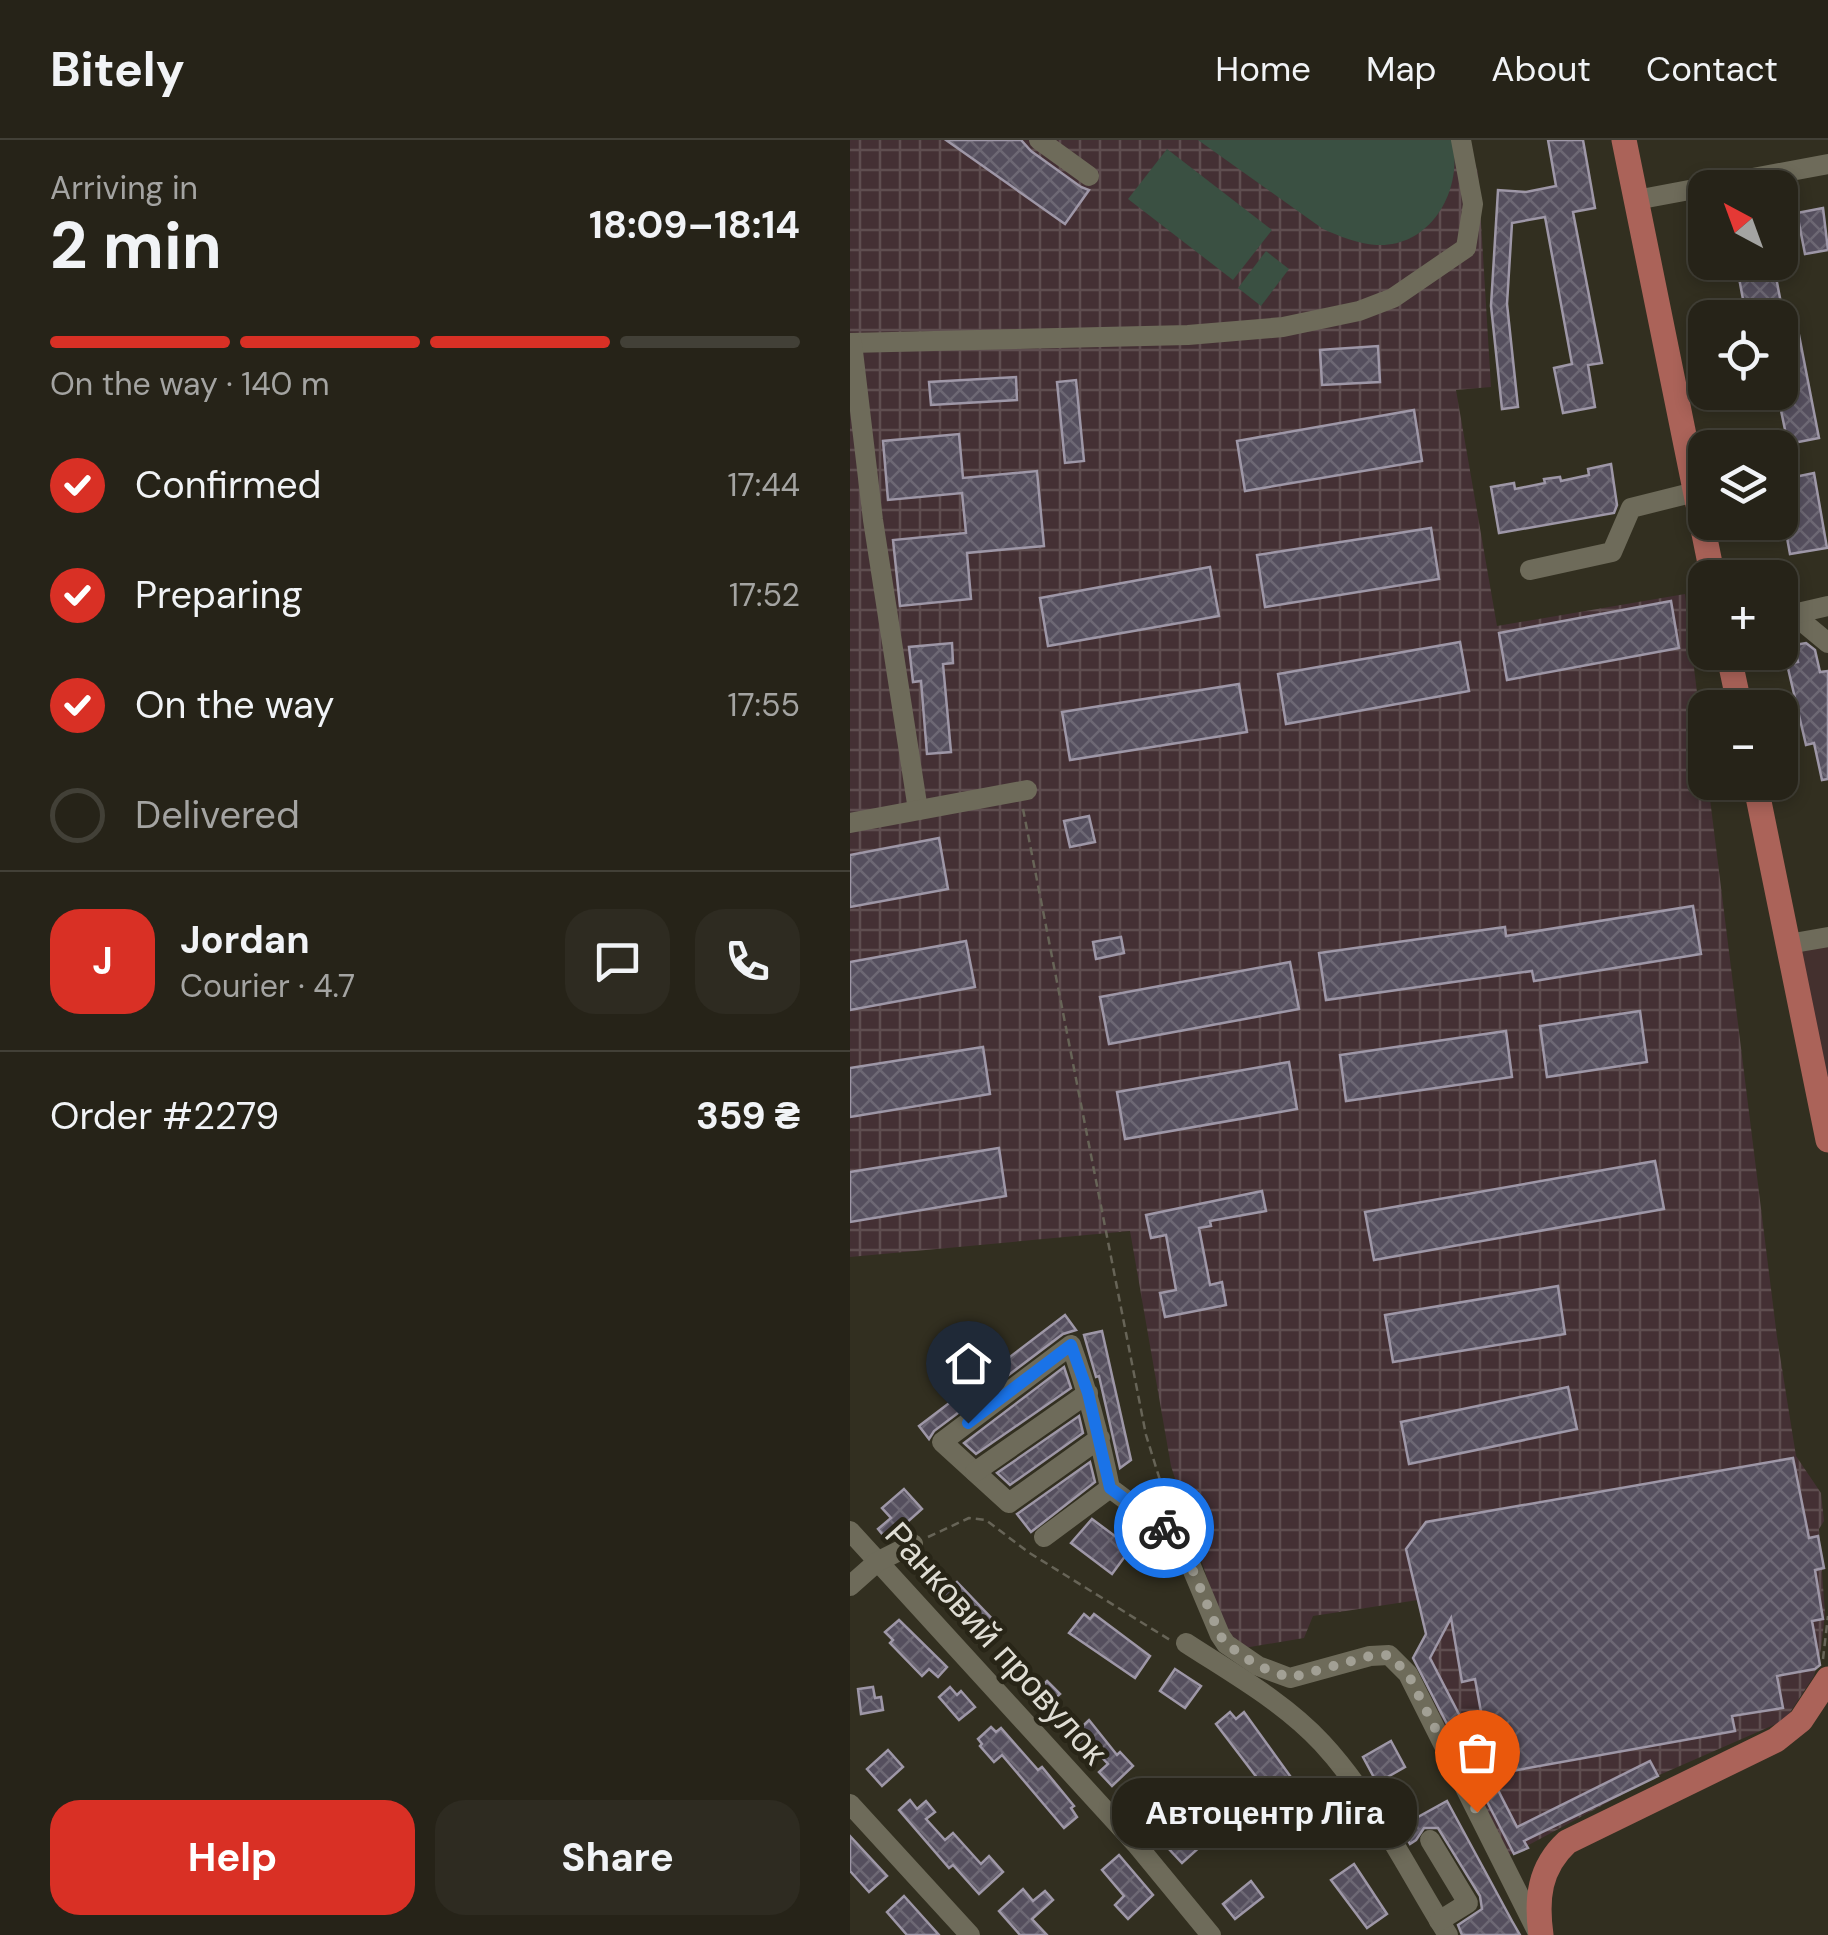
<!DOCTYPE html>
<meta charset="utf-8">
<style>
:root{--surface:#262318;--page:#2e2b21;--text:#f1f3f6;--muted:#a4a4a2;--line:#424037;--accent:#d93025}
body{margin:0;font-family:"DM Sans",sans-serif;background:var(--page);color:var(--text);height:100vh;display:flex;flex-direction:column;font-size:38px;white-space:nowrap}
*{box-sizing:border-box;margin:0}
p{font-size:32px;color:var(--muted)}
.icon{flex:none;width:55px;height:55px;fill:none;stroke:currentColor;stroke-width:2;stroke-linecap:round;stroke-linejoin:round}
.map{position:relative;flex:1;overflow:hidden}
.sheet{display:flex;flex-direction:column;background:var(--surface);width:850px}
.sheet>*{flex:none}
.needle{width:65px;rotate:319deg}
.tools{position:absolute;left:838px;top:30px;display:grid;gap:20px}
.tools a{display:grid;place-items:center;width:110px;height:110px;border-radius:20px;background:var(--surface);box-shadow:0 5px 15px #0003,0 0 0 2px var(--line);font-size:50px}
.pin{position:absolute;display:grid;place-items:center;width:85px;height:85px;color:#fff;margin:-102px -42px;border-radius:50% 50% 50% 0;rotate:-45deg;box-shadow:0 0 10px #0007}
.pin .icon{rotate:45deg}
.courier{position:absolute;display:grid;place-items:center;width:100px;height:100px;margin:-50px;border:8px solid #1a73e8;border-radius:50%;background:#fff;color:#222;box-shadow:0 2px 12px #0007}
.bubble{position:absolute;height:70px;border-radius:30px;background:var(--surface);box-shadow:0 5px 15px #0003,0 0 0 2px var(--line);font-size:32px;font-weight:700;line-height:70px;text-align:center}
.head em{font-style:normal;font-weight:700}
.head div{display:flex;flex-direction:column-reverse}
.head{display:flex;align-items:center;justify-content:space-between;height:170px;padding:0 50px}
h1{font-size:65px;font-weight:700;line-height:75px}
.bar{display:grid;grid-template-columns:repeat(4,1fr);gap:15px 10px;align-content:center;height:120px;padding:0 50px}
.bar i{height:12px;border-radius:8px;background:var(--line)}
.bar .selected{background:var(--accent)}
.bar p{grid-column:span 4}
.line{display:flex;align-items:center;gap:25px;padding:0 50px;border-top:2px solid var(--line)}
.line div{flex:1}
.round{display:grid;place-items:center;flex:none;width:105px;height:105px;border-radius:30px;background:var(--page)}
ol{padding:0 50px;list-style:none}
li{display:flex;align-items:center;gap:30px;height:110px}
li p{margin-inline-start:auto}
li .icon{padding:10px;border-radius:50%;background:var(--accent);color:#fff;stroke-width:4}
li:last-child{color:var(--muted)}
li i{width:55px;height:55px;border:5px solid var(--line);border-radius:50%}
.primary-button{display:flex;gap:20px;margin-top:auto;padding:20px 50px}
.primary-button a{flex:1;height:115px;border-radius:30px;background:var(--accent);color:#fff;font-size:40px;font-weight:700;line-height:115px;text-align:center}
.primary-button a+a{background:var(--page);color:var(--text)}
header{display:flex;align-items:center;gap:60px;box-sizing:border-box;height:140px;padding:0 50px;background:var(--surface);border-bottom:2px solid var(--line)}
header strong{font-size:48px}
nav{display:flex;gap:55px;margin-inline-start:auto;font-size:35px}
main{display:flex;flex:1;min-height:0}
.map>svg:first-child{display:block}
.industrial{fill:url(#industrial-grid)}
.education{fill:#44302e}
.park{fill:#3a5042}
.building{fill:url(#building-cross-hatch);stroke:#9e97a7;stroke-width:2.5}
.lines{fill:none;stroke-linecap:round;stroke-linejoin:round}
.path{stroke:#676457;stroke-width:2.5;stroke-dasharray:8 5;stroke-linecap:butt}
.minor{stroke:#6e6b5a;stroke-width:20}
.major{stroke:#ab6359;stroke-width:25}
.done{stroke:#a2a095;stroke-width:10;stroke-dasharray:0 18}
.route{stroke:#1a73e8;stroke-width:12}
.labels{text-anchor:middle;stroke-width:9;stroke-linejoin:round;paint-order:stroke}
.street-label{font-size:35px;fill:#dfddd4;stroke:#282517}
</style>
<header>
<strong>Bitely</strong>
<nav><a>Home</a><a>Map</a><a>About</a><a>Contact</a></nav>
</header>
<main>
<section class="sheet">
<div class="head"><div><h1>2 min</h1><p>Arriving in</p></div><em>18:09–18:14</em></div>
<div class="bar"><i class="selected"></i><i class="selected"></i><i class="selected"></i><i></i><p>On the way · 140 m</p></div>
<ol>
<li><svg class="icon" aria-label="check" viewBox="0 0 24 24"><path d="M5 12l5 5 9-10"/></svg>Confirmed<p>17:44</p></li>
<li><svg class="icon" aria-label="check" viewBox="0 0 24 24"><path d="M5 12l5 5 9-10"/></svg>Preparing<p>17:52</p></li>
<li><svg class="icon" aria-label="check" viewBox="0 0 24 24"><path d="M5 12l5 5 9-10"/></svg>On the way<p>17:55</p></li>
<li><i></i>Delivered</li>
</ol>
<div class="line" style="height:180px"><b class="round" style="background:var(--accent);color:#fff">J</b><div><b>Jordan</b><p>Courier · 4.7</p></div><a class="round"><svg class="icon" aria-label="chat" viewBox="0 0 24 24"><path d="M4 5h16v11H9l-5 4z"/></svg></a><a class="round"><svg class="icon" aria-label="phone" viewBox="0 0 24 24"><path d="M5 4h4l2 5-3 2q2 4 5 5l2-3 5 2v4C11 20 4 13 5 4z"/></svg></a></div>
<div class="line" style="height:130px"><div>Order #2279</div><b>359 ₴</b></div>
<div class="primary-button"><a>Help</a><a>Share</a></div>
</section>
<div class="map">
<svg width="978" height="1795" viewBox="0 0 978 1795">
<defs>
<pattern id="industrial-grid" width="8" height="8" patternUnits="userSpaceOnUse" patternTransform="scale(2.5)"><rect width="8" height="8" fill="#443034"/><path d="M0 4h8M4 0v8" fill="none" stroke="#5f4e50"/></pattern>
<pattern id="building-cross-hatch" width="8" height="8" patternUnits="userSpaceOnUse" patternTransform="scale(2.5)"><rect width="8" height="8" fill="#554f5e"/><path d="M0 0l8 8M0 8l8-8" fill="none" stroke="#6d6874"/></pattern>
</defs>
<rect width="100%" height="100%" fill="#322f20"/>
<!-- industrial -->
<polygon class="industrial" points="0,0 618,0 628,33 641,247 606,250 647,486 835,454 855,618 855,642 858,643 927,1197 946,1316 971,1353 974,1381 969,1389 975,1474 971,1509 964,1536 935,1580 807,1636 658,1716 563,1518 576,1494 568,1460 463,1476 454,1498 394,1508 376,1497 321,1326 280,1091 0,1117"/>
<!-- education -->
<polygon class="education" points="978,789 978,963 944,796"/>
<!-- park -->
<g class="park">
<path d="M348,0H602C614,48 582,108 526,105C508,104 489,96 473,89Z"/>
<polygon points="317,9 422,90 383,140 278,59"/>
<polygon points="416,111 439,129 411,166 388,148"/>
</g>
<!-- building -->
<g class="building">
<polygon points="96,0 171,0 181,11 231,47 239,50 215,84"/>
<polygon points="698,0 733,0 745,68 723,72 752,223 738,225 745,267 713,273 704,228 722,224 695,77 662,83 657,164 668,267 652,269 641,166 648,50 676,52 706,46"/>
<polygon points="973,68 978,110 955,114 947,73"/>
<polygon points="886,122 923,122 931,163 895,170"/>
<polygon points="949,195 969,298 938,304 928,256 930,199"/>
<polygon points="528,206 530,242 472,245 470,210"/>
<polygon points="166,237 167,260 81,265 79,242"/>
<polygon points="226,240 234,321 215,323 207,242"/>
<polygon points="564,270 572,321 395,351 387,301"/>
<polygon points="109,294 113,338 187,331 194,406 117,413 121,459 50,466 43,400 116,393 112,353 38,360 33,301"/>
<polygon points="761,324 767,365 764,373 649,393 641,347 664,343 665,349 695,343 694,339 710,337 711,341 739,335 738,329"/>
<polygon points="964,333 977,408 940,414 930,360 930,340"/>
<polygon points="581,388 589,439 415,467 407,415"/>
<polygon points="360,427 369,476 198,506 190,458"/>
<polygon points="821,461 829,508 657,540 649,493"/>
<polygon points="610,502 619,551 436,584 428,534"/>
<polygon points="102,503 103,523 93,524 101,612 77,614 71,541 63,542 59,507"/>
<polygon points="956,503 965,510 970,532 978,531 978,639 972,640 964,603 956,605 937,524 948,522 944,505"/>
<polygon points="389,544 397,592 220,620 212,572"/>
<polygon points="239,676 245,702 220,707 214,681"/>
<polygon points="89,698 98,749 0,767 0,715"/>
<polygon points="843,766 851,814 684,841 682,831 476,860 469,813 655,787 656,796"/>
<polygon points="271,797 274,813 246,819 243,802"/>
<polygon points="116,801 125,847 0,870 0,822"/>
<polygon points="440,822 449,869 259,904 250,857"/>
<polygon points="790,871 797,922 697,937 690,886"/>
<polygon points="656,891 662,937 496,961 490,915"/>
<polygon points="133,907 140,954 0,977 0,928"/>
<polygon points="439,922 447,969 275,999 267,952"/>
<polygon points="149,1008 156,1056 0,1082 0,1032"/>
<polygon points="805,1021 814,1069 524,1120 515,1072"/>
<polygon points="412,1051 416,1071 360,1081 361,1086 349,1088 360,1145 372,1142 376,1165 315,1177 310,1153 326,1150 316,1095 301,1098 296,1075"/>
<polygon points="708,1146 715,1194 543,1222 535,1175"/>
<polygon points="215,1175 226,1190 213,1194 84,1291 79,1299 69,1286"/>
<polygon points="252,1191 281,1320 270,1328 249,1236 246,1237 234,1195"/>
<polygon points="214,1227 221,1248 126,1314 114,1303"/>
<polygon points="718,1247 727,1289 559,1324 551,1282"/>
<polygon points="229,1276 233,1293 160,1345 147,1333"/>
<polygon points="943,1318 959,1398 968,1396 974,1428 965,1430 973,1479 962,1481 970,1525 965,1529 927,1536 933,1568 882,1576 885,1591 656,1632 648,1586 634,1588 625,1539 612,1542 601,1478 580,1518 667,1687 800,1621 808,1636 674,1701 678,1708 664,1714 563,1518 576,1494 556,1409 576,1382"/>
<polygon points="240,1322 245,1342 181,1392 167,1374"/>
<polygon points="54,1349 72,1369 37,1400 28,1389 41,1378 32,1368"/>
<polygon points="242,1379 281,1408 262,1434 221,1403"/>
<polygon points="107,1442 149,1486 133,1501 90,1458"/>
<polygon points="234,1474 240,1479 244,1474 300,1516 285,1538 219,1493"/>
<polygon points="49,1480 97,1527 88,1537 79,1529 72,1536 40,1503 43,1500 35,1492"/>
<polygon points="325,1529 351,1546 335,1568 310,1551"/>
<polygon points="197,1541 210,1554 194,1568 182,1555"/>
<polygon points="23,1547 25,1558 31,1557 33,1570 11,1574 8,1549"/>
<polygon points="100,1547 107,1555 111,1551 125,1567 109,1580 89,1557"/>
<polygon points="380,1572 386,1579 394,1572 484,1697 469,1707 465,1701 459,1706 366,1584"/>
<polygon points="239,1580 267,1615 270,1612 283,1626 262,1646 249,1632 258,1624 239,1604 232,1611 220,1598"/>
<polygon points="141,1587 146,1592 151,1588 188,1630 192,1627 224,1666 221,1668 227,1677 214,1688 152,1615 144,1622 130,1606 132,1604 128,1599"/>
<polygon points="541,1601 555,1627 527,1643 513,1617"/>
<polygon points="38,1610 53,1627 32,1646 17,1629"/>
<polygon points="301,1655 313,1667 296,1684 284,1672"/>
<polygon points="60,1660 67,1669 76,1661 85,1672 76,1679 95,1700 103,1693 131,1724 139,1716 153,1732 129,1754 103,1725 99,1728 49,1670"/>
<polygon points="597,1661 662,1781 670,1795 612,1795 608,1785 632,1769 630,1756 588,1688 574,1688 566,1700 560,1704 550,1687"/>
<polygon points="334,1686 352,1705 332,1723 318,1708 324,1702 321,1699"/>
<polygon points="0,1696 37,1736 19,1752 0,1731"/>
<polygon points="269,1715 303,1755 278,1779 265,1765 274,1756 252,1730"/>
<polygon points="504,1724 537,1774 517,1788 481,1740"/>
<polygon points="401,1741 413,1757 385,1779 373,1764"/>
<polygon points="173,1749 183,1761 195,1751 203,1760 182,1779 197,1795 170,1795 149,1771"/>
<polygon points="54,1756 89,1795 57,1795 37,1772"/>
</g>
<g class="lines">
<!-- path -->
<g class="path">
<polyline points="173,669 296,1295 318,1366"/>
<polyline points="78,1397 119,1378 136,1380 178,1412 320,1500"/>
<polyline points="973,1519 978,1476"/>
</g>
<!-- minor -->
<g class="minor">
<polyline points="189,0 239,36"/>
<polyline points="786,60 978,24"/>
<polyline points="0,203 338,195 433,187 509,171 543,158 616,108 623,64 611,0"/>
<polyline points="2,203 23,380 68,670"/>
<polyline points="680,430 762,412 781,368 845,352"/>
<polyline points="943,474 978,503"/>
<polyline points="930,477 978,466"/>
<polyline points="0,683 177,650"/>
<polyline points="938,804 978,797"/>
<path d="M250,1298L159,1363L92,1302L221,1205C238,1252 250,1299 260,1348L330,1400L370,1495L376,1504L408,1526L440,1538L520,1516L539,1515L558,1534L688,1793"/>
<polyline points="125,1332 238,1253"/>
<polyline points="0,1391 286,1704 361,1795"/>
<polyline points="194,1397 260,1348"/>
<polyline points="0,1446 27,1422 63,1404"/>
<path d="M336,1503C382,1533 434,1562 472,1603C523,1658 558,1731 598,1795"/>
<polyline points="0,1664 120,1795"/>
<polyline points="580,1700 618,1763 589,1781"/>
</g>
<!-- major -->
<g class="major">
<polyline points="774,0 863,438"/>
<polyline points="878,512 890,568"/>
<polyline points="905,642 978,1000"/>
<path d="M691,1795C686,1759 689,1728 717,1702L926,1600L951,1580L978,1539"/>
</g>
</g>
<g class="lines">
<!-- done -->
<polyline class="done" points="314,1388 330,1400 370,1495 376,1504 408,1526 440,1538 520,1516 539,1515 558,1534 627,1672"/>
<!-- route -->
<polyline class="route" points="118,1283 221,1205 238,1253 260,1348 314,1388"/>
</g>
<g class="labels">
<!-- street labels -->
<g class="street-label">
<text transform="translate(146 1503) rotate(48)" y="12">Ранковий провулок</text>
</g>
</g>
</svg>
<div class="tools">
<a><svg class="needle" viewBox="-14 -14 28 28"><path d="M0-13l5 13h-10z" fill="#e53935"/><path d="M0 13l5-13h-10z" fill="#a4a4a2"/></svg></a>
<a><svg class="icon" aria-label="locate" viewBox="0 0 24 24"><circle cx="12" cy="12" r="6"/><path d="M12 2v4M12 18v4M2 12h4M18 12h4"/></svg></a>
<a><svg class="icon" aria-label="layers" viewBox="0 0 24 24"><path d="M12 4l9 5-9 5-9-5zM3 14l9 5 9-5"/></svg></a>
<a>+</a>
<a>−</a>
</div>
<div class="pin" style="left:627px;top:1672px;background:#ea580c"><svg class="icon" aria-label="bag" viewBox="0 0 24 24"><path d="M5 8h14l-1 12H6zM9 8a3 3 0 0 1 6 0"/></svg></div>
<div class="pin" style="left:118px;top:1283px;background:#1f2937"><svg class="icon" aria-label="home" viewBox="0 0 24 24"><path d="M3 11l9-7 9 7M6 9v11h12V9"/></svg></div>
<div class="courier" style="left:314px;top:1388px"><svg class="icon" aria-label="bike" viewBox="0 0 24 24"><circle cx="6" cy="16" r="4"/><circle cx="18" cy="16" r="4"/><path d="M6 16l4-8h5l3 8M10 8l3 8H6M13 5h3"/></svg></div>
<div class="bubble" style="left:262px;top:1638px;width:305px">Автоцентр Ліга</div>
</div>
</main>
